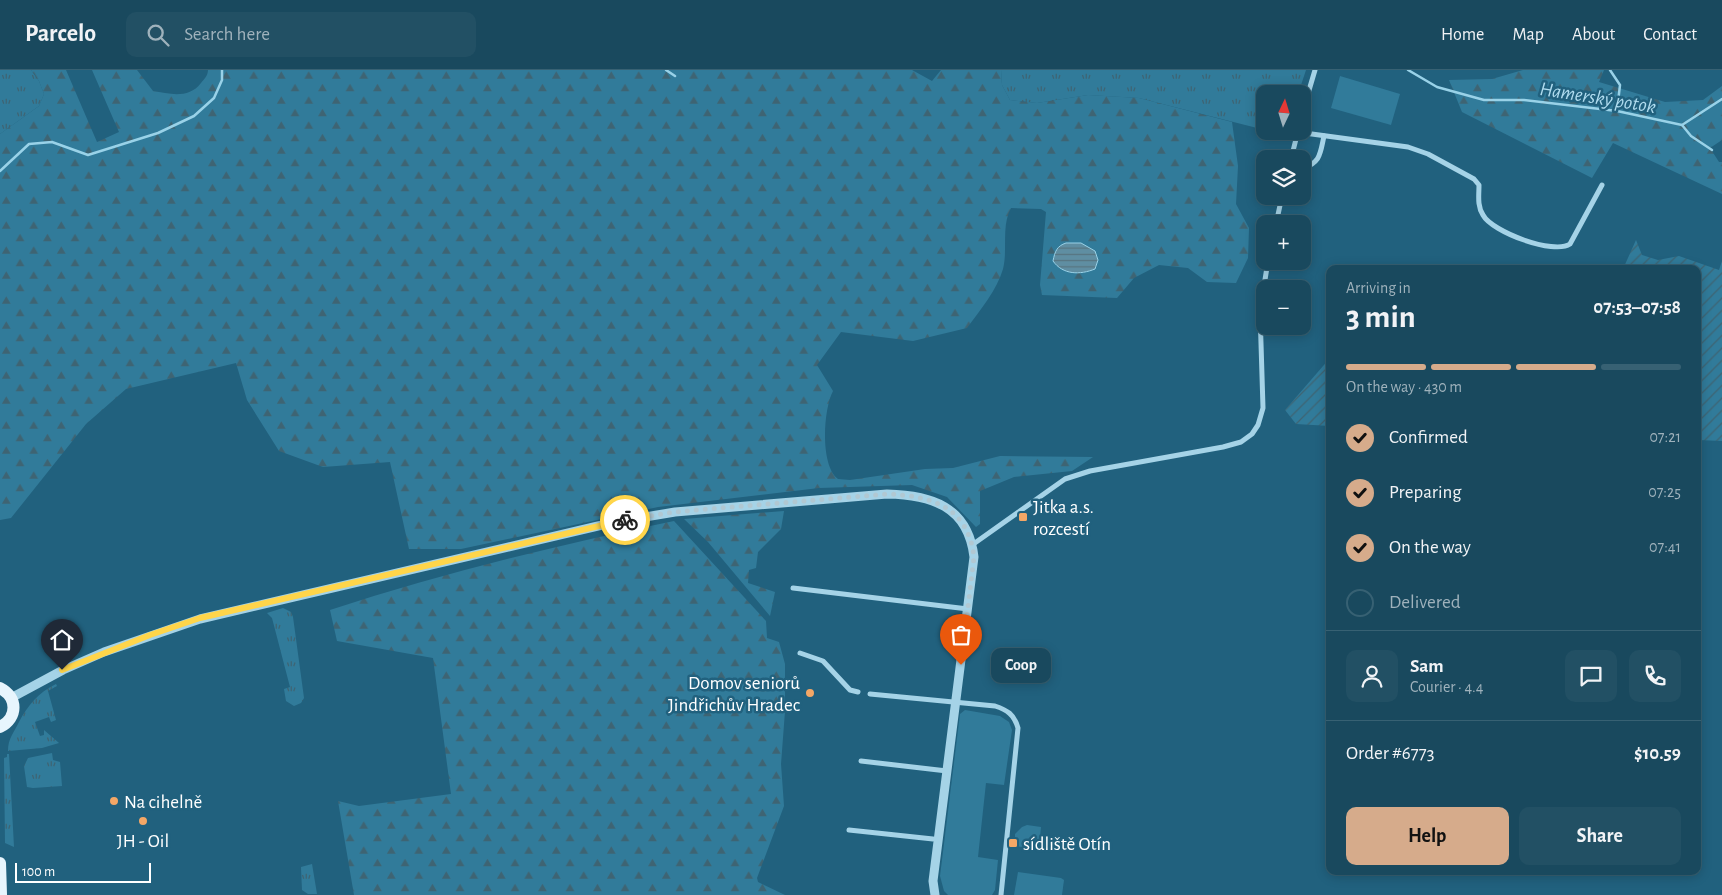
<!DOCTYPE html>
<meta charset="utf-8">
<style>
:root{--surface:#19495e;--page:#225064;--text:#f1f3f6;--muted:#9fb2bc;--line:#376173;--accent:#d6ab8b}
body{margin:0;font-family:"Alegreya Sans",sans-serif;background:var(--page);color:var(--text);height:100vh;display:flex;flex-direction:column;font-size:19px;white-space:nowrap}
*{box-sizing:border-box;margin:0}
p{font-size:16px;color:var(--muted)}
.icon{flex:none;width:28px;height:28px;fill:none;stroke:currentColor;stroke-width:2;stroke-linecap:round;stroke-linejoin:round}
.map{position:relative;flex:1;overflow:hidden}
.drawer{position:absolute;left:1326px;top:195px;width:375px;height:610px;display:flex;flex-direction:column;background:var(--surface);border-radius:10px;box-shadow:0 2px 12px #0003,0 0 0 1px var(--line)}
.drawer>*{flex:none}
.needle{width:32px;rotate:4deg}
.buttons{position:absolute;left:1256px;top:15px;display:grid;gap:10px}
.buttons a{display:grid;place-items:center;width:55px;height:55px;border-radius:10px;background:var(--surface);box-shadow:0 2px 12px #0003,0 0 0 1px var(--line);font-size:25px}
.scale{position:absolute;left:15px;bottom:12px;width:136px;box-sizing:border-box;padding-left:5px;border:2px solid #fff;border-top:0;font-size:14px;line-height:18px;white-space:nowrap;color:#fff;-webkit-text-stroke:4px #21617e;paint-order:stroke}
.pin{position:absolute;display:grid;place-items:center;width:42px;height:42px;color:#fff;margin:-51px -21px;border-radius:50% 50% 50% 0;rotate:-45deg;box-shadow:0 0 5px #0007}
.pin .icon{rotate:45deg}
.courier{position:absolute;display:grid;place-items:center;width:50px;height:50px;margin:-25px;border:4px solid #ffd54a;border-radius:50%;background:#fff;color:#222;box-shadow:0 1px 6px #0007}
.bubble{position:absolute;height:35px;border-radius:10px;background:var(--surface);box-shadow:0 2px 12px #0003,0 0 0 1px var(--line);font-size:16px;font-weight:600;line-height:35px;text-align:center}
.head em{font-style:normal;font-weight:600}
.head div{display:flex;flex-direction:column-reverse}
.head{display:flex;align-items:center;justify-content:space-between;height:85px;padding:0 20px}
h1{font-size:32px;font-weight:600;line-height:38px}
.bar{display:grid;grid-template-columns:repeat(4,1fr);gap:8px 5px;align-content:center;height:60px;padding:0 20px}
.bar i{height:6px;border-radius:4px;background:var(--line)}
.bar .current{background:var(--accent)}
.bar p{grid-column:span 4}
.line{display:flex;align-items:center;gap:12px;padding:0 20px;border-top:1px solid var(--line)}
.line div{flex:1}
.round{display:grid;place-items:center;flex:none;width:52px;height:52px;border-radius:10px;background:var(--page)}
ol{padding:0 20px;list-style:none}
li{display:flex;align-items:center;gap:15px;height:55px}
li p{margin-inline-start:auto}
li .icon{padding:5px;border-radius:50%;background:var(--accent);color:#111;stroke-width:4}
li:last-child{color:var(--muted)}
li i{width:28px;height:28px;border:2px solid var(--line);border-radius:50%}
.cta{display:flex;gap:10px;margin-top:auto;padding:10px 20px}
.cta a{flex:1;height:58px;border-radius:10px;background:var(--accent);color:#111;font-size:20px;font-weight:600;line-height:58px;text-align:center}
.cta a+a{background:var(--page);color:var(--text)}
header{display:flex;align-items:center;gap:30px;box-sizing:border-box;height:70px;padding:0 25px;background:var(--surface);border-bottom:1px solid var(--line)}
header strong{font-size:24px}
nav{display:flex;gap:28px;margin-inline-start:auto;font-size:18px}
.search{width:350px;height:45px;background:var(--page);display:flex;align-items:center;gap:12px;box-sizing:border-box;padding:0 18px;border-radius:10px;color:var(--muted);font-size:19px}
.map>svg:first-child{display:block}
.grass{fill:url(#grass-tufts)}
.forest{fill:url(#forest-firs)}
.park{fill:#317b9a}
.garden{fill:url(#garden-furrows)}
.water{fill:url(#water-rules);stroke:#99d2e8}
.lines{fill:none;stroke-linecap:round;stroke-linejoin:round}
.stream{stroke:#99d2e8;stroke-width:2.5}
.minor{stroke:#a5d3e7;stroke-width:5}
.tertiary{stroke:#a5d3e7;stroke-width:9}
.primary{stroke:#e7f5fd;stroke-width:12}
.done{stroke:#b1c8d2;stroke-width:5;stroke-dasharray:0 9}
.route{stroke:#ffd54a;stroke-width:6}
.poi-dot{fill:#f4a766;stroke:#21617e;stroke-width:2}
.labels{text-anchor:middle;stroke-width:5;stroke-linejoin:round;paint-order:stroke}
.poi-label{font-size:19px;fill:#fff;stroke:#21617e;text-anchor:start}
.water-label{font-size:20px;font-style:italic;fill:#b0dcef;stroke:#21617e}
</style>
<header>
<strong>Parcelo</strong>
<div class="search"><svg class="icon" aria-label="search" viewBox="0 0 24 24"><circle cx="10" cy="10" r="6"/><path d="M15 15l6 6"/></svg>Search here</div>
<nav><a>Home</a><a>Map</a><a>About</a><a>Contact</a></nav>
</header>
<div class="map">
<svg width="1722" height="825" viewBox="0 0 1722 825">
<defs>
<pattern id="grass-tufts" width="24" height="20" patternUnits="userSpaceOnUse" patternTransform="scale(1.25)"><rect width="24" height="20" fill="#317b9a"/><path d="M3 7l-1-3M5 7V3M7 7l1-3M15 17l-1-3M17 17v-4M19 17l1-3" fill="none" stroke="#3e6473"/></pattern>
<pattern id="forest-firs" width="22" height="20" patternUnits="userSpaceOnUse" patternTransform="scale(1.25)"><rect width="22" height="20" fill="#317b9a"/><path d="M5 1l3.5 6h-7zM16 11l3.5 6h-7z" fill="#3e6473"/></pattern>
<pattern id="garden-furrows" width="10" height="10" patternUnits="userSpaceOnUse" patternTransform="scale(1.25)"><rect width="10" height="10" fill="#317b9a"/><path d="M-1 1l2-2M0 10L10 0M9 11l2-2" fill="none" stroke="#3e6473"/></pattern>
<pattern id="water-rules" width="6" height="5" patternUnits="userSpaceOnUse" patternTransform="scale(1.25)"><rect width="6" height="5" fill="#5f8ea2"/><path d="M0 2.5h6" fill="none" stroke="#577480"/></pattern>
</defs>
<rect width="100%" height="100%" fill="#21617e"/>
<!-- grass -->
<g class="grass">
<polygon points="0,0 31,0 39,11 44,24 39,36 0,64"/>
<polygon points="1001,0 1306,0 1298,24 1265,24 1265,60 1139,28 1088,25 1037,33 1010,30 1002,15"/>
<polygon points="283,538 291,542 293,547 304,628 301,633 294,636 286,631 284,619 290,617 272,548 267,543"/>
<path d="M56,614L57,616L48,621L56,650L51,652L49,647L35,652L40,666L44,665V660L59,673L42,678L8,681C8,668 14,663 19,652C28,635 38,623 56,614Z"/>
<polygon points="52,683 53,690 60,692 62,716 33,718 27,717 24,696 28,688"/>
<polygon points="7,684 9,684 14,777 5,773 4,688 7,687"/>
<polygon points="312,794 317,824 308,824 302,820 301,797"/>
</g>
<!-- forest -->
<g class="forest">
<path d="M31,0H66L97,72L119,62L92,0H137L153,21C170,24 189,29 201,13C204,9 208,6 208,0H912L932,11L941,0H1001L1002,15L1010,30L1037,33L1088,25L1139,28L1232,52L1238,96L1236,134L1249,158L1248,188L1236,213L1207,212L1188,198L1159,195L1134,208L1117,228L1042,225L1040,215L1046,142L1041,139L1011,138C1001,156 1008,179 1003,199C997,220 980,240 967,258L913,271L841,262L817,295L833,321C823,340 820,396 838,409L850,410L925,399L953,398L1000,386L1093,387L1072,401L1014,407L980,421V454L976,457L947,427L912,415L819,418L658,437L461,479H409L390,392L323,397L279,381L247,330L236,293L126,319L86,354L11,448L0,450V64L39,36L44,24L39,11Z"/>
<polygon points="1523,0 1604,0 1599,12 1665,32 1703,30 1722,16 1722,70 1710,78 1719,92 1722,92 1722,124 1613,73 1592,108 1462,42 1449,10 1492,9"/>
<polygon points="784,441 781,459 758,482 756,498 749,500 748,513 775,522 770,546 708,472 684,449"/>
<path d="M674,451L766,551L767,568L779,572L785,594V641L781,694L784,736L757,808L758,812L785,825H354L338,731L359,736L451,724L433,588L337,571L330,540C443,503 558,475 674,451Z"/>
</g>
<!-- park -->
<g class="park">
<polygon points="1340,6 1400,24 1391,55 1331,38"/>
<polygon points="965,640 1000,646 1009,652 1012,660 1004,715 986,713 978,787 998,790 995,820 992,825 948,825 944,821 940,806 960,644"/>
<polygon points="1027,755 1041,757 1039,779 1015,776 1015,764 1022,757"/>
<polygon points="1018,802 1061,808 1064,810 1062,825 1014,825"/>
</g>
<!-- garden -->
<g class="garden">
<polygon points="1636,170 1642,185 1658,190 1679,186 1719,200 1722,191 1722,371 1698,370 1698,199 1623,199"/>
<polygon points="1330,288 1330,356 1296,354 1285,340"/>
</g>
<!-- water -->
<path class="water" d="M1066,173H1081L1095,181L1098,190L1095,199C1080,205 1063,205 1053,191C1055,181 1057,176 1066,173Z"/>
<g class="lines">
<!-- stream -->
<g class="stream">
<polyline points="666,0 675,6"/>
<polyline points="1408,0 1437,17 1484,30 1524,30 1617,41 1682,55 1722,29"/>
<polyline points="1610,0 1620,15 1617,41"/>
<polyline points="1682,55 1691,66 1712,80"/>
<polyline points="0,101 29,74 52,72 88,85 158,63 194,46 214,28 222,10 222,0"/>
</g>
<!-- minor -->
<g class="minor">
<polyline points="1302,44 1315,0"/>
<path d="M1297,62L1408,77L1428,84L1474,109L1479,115C1479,125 1477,136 1483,145C1492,162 1554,185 1570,174L1602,115"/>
<polyline points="1291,89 1298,61"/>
<path d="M1302,99C1321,92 1320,84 1324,66"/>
<polyline points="1276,154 1282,126"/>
<polyline points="972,475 1065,409 1090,401 1223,377 1241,372 1252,364 1258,355 1263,338 1260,241 1268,191"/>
<polyline points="793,518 968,539"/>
<polyline points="800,583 823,591 850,620 858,622"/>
<path d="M870,624L995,636C1007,640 1014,644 1018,658L1001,825"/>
<polyline points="861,691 947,701"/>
<polyline points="849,760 933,769"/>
</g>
<!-- tertiary -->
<path class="tertiary" d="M11,628L63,600L104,582L200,549L615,452L675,442L887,424C931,425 968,436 974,487L933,811L935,825"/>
<!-- primary -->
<g class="primary">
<path d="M0,618C18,627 18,648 0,657"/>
<polyline points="0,793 1,825"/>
</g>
</g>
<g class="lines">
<!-- done -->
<path class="done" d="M625,450L674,442L887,424C931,426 968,436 974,487L961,595"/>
<!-- route -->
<polyline class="route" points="62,600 150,565 200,548 625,450"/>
</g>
<!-- markers -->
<g class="poi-dot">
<rect x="1018" y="442" width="10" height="10" rx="2.5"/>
<circle cx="810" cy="623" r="5"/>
<circle cx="114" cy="731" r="5"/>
<circle cx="143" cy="751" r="5"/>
<rect x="1008" y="768" width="10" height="10" rx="2.5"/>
</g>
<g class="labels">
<!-- poi labels -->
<g class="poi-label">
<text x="1033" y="443">Jitka a.s.<tspan x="1033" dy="22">rozcestí</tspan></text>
<text x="800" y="619" text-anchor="end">Domov seniorů<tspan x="800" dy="22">Jindřichův Hradec</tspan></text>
<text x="124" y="738">Na cihelně</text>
<text x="143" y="777" text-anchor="middle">JH - Oil</text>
<text x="1023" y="780">sídliště Otín</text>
</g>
<!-- water labels -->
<g class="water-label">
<text transform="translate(1598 27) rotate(9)" y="7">Hamerský potok</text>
</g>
</g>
</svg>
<div class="buttons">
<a><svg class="needle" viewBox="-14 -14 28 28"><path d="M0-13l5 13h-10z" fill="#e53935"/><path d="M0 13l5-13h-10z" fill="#9fb2bc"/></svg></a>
<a><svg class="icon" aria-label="layers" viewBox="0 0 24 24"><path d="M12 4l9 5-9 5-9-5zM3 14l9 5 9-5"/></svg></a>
<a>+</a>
<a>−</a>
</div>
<div class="scale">100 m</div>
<div class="pin" style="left:961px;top:595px;background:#ea580c"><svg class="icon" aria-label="bag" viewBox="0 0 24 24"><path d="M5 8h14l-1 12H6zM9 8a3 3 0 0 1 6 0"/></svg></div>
<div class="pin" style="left:62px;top:600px;background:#1f2937"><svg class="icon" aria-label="home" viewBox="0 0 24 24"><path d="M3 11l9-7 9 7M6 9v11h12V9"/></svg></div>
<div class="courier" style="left:625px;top:450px"><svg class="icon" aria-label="bike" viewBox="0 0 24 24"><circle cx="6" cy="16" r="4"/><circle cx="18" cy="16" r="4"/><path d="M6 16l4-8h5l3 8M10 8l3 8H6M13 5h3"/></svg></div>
<div class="bubble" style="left:991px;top:578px;width:60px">Coop</div>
<section class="drawer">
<div class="head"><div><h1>3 min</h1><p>Arriving in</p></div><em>07:53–07:58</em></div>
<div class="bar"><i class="current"></i><i class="current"></i><i class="current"></i><i></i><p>On the way · 430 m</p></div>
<ol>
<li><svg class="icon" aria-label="check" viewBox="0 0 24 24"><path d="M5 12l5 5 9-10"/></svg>Confirmed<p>07:21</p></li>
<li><svg class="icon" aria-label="check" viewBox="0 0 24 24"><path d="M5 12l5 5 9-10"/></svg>Preparing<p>07:25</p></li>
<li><svg class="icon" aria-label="check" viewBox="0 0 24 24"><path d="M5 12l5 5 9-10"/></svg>On the way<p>07:41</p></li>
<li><i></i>Delivered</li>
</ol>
<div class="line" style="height:90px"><a class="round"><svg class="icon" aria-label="person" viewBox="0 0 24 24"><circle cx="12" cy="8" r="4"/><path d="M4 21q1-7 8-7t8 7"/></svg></a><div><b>Sam</b><p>Courier · 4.4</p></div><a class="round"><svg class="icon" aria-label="chat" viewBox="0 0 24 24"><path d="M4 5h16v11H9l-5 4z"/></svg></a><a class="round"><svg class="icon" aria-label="phone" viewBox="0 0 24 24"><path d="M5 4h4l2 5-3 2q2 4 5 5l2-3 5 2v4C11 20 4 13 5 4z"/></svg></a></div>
<div class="line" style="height:65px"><div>Order #6773</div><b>$10.59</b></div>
<div class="cta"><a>Help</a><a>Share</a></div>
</section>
</div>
